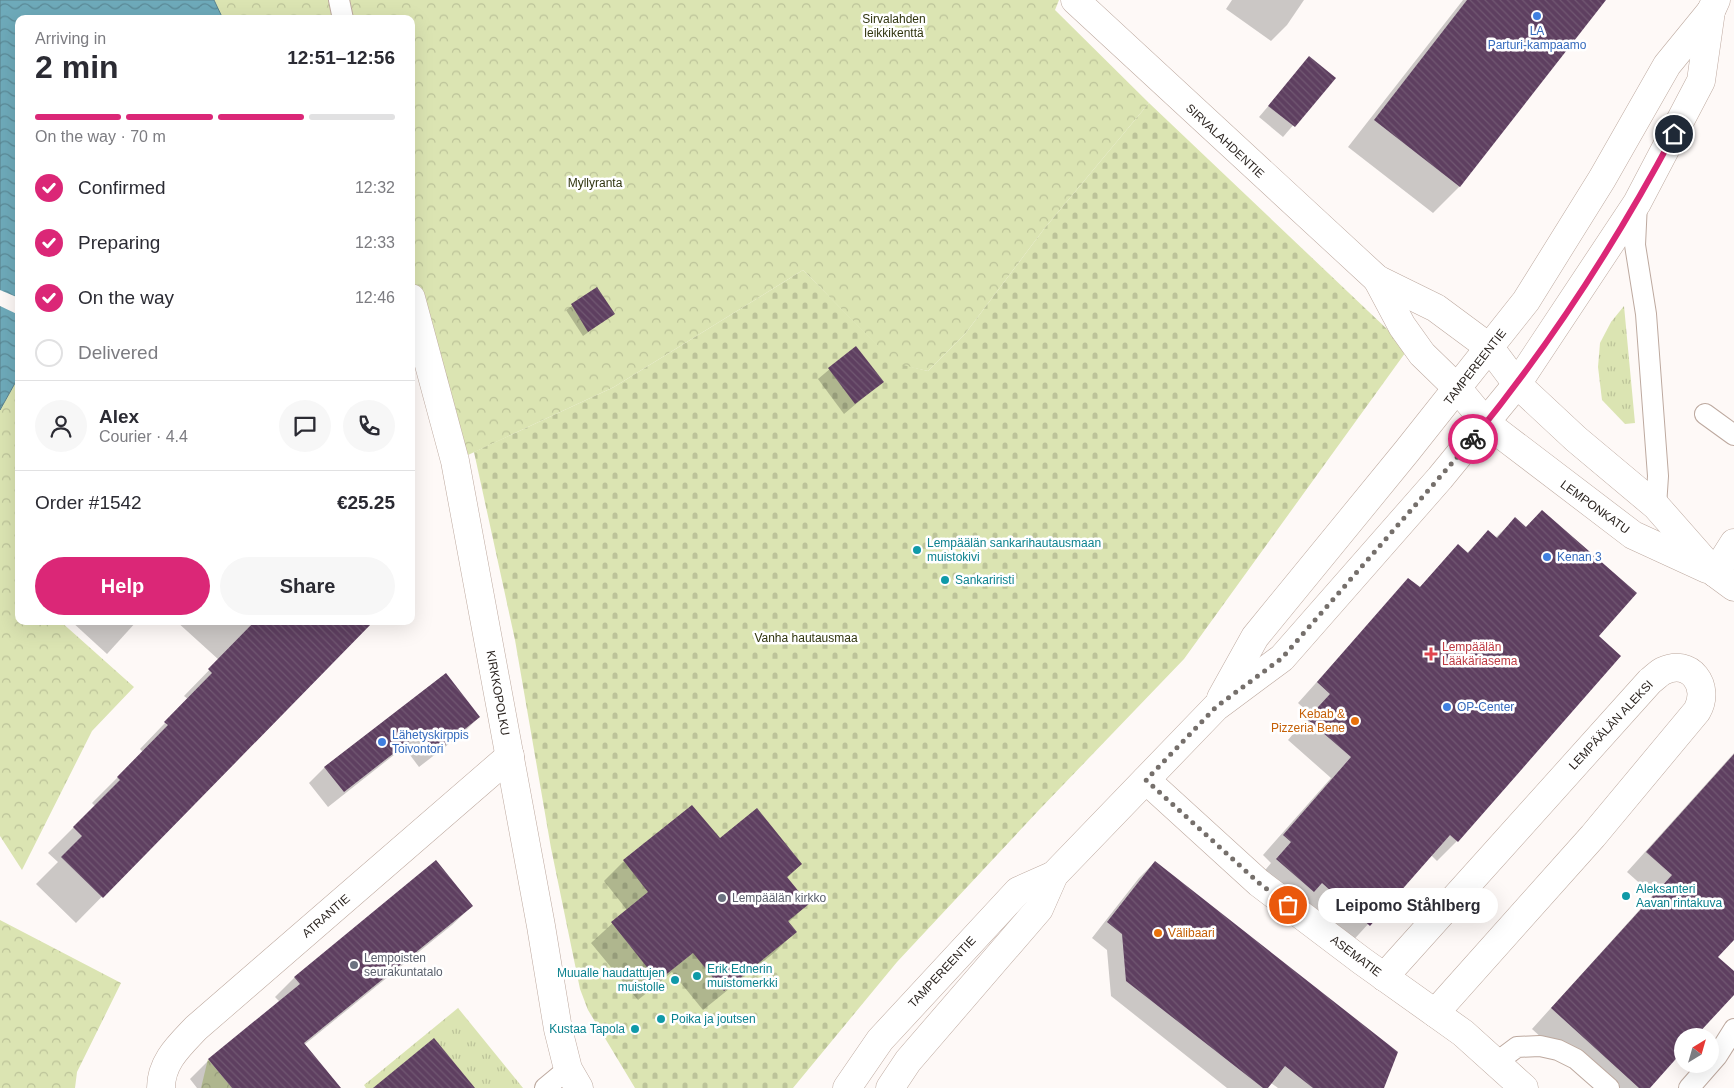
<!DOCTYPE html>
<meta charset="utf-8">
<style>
:root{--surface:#fff;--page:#f7f7f7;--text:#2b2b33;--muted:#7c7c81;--line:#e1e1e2;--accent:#db2777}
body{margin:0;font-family:Helvetica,sans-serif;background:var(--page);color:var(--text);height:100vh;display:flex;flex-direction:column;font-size:19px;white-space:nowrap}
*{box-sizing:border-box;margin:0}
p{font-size:16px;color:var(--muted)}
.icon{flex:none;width:28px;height:28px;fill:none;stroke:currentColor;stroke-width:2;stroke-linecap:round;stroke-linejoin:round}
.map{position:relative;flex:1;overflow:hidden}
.details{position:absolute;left:15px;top:15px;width:400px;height:610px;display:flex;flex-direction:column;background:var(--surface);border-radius:10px;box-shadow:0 5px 20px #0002}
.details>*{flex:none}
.needle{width:32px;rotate:37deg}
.tools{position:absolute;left:1674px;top:1028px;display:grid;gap:10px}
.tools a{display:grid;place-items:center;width:45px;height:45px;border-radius:50%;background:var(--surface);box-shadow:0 5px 20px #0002;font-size:25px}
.pin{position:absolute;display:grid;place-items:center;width:42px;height:42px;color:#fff;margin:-21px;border:2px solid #fff;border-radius:50%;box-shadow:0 1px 5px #0007}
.courier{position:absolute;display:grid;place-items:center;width:50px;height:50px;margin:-25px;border:4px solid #db2777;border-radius:50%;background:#fff;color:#222;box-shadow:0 1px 6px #0007}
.bubble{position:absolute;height:35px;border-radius:18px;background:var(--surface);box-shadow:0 5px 20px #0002;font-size:16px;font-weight:700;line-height:35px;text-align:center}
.head em{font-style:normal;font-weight:700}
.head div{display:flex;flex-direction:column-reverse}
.head{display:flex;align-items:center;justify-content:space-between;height:85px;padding:0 20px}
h1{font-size:32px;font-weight:700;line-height:38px}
.bar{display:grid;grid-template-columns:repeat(4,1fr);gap:8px 5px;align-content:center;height:60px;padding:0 20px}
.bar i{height:6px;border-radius:4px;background:var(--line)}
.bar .current{background:var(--accent)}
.bar p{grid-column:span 4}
.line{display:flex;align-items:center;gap:12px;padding:0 20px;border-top:1px solid var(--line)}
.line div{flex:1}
.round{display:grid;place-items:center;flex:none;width:52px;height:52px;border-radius:26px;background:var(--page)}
ol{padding:0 20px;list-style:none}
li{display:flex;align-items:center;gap:15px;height:55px}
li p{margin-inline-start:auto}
li .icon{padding:5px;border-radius:50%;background:var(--accent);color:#fff;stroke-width:4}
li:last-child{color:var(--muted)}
li i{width:28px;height:28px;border:2px solid var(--line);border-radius:50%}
.action{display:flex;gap:10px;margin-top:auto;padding:10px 20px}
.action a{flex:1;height:58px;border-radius:30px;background:var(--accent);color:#fff;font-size:20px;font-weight:700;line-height:58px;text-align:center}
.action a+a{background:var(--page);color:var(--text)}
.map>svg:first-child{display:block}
.grass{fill:url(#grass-tufts)}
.forest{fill:url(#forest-crowns)}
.cemetery{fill:url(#cemetery-stones)}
.water{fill:url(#water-waves);stroke:#5a828c}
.pier{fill:#fef9f7}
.shadow{fill:#0003}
.building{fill:url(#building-back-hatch)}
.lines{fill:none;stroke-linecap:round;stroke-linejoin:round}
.service-casing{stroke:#bda99f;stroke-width:22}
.minor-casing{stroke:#bda99f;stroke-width:29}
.secondary-casing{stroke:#bda99f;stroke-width:29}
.service{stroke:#fff;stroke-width:20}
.minor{stroke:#fff;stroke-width:28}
.secondary{stroke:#fff;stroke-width:28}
.done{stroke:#756f6b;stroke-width:5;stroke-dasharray:0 9}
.route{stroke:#db2777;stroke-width:6}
.shop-dot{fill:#3f7fe0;stroke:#fff;stroke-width:2}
.culture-dot{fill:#0f9aa8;stroke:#fff;stroke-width:2}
.health-dot{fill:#e0444e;stroke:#fff;stroke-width:2}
.food-dot{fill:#e8710a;stroke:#fff;stroke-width:2}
.worship-dot{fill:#6b7280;stroke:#fff;stroke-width:2}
.labels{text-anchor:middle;stroke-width:5;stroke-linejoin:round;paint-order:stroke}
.park-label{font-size:12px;fill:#30350f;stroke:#fff}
.shop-label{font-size:12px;fill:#366cbe;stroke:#fff;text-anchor:start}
.street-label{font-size:12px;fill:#2b2420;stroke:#fff}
.culture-label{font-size:12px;fill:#0d838f;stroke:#fff;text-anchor:start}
.health-label{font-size:12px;fill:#be3a42;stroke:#fff;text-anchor:start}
.food-label{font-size:12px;fill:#c56008;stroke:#fff;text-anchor:end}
.worship-label{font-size:12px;fill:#5b616d;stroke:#fff;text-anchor:start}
</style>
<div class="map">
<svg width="1734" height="1088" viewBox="0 0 1734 1088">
<defs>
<pattern id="grass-tufts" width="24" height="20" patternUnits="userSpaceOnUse" patternTransform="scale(1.25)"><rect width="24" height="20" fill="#dbe4b2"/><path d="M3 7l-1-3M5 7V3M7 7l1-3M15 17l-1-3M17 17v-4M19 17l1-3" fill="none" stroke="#bcc399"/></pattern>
<pattern id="forest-crowns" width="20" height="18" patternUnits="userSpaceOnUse" patternTransform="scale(1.25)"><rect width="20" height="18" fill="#dbe4b2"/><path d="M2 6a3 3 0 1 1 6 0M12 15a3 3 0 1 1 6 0" fill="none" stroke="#bcc399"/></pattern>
<pattern id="cemetery-stones" width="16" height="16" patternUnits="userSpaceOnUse" patternTransform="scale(1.25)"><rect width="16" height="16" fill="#dbe4b2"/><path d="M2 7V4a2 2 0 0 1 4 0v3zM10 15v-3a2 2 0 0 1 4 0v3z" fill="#bcc399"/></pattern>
<pattern id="water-waves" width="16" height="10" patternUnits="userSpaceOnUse" patternTransform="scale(1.25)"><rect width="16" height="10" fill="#6eaaba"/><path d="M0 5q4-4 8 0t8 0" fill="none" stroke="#5b8a97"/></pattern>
<pattern id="building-back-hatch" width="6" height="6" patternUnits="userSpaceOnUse" patternTransform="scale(1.25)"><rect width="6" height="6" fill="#5e3f60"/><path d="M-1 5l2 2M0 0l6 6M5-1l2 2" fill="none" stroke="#715872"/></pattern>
</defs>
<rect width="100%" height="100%" fill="#fef9f7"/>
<!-- grass -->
<g class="grass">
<polygon points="1624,306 1635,423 1625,424 1602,400 1598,367 1600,343 1611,322"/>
<polygon points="458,1008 523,1088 366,1088 364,1085"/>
</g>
<!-- forest -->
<g class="forest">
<polygon points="214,0 1059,0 1055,10 1149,103 1044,229 965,334 928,371 895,364 803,270 614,387 455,461 411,298 411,19 223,19"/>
<polygon points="18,378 19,621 60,621 134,687 92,731 22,870 0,836 0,410"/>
<polygon points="0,920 121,983 77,1072 75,1088 0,1088"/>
<polygon points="208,1059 232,1088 201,1088"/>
</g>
<!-- cemetery -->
<polygon class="cemetery" points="1149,103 1408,349 1184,659 1038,811 897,962 793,1088 635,1088 588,1010 580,989 551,848 515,640 474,452 614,387 803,270 895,363 928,371 965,334 1044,229"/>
<!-- water -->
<polygon class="water" points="0,0 214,0 223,19 19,19 19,376 0,410"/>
<!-- pier -->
<polygon class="pier" points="0,290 19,298 19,315 0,306"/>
<!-- shadow -->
<g class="shadow">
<polygon points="1232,0 1304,0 1287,25 1271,41 1226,9"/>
<polygon points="1463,0 1604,1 1459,187 1433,213 1348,147"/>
<polygon points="1309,58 1334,78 1283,137 1259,117"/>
<polygon points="596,289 613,314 583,336 566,310"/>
<polygon points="856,347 882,382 844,414 818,379"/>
<polygon points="1542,511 1598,636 1619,656 1457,841 1437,861 1431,855 1349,945 1257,880 1271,863 1263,855 1331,778 1288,740 1310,714 1298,703 1409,579 1419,588 1458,546 1467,553 1488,532 1495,538 1515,519 1525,528"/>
<polygon points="71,621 137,621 107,654"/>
<polygon points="176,621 373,621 76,923 36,884 58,862 48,853 95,806 92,803 143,752 140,749 188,699 184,696 219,660"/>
<polygon points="445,674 479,717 463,733 419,767 404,747 328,807 309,783 325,767"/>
<polygon points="1734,753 1734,938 1717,957 1734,973 1734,993 1695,1036 1682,1036 1682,1050 1648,1088 1597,1088 1532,1029 1653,895 1627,872"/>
<polygon points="720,840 801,864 787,878 807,904 788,923 795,932 775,952 703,1010 672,972 638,1000 591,943 627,910 604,881 624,861"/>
<polygon points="436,862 472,906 452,925 304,1045 339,1088 197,1088 190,1079 209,1060 280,1002 275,997 294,978"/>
<polygon points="1155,862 1383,1088 1278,1088 1271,1083 1267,1088 1227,1088 1111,996 1107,950 1092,938 1139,878"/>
</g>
<!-- building -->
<g class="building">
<polygon points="1467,0 1606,0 1460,187 1374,120"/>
<polygon points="1309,56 1336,78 1295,127 1268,106"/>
<polygon points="597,287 615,314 588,332 571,304"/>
<polygon points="856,346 884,382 855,404 828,368"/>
<polygon points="1542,510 1637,593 1599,636 1621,656 1458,842 1450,835 1370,926 1322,883 1314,892 1276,859 1291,842 1283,835 1351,757 1307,719 1330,694 1317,682 1408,578 1420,587 1458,544 1468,553 1488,530 1497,538 1515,517 1526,527"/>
<polygon points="255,621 374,621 103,898 61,857 82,836 73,827 120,780 117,777 168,725 164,722 212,673 208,669"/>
<polygon points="446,673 480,717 436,752 421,732 344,792 324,767"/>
<polygon points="1734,754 1734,940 1718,957 1734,971 1734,995 1696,1036 1682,1036 1682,1052 1650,1088 1639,1088 1551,1008 1672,875 1646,852"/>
<polygon points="692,805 720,838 757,808 802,864 787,877 809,904 788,921 797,932 724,991 693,953 658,981 611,922 648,892 623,860"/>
<polygon points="436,860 473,906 304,1043 341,1088 232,1088 208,1059 300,984 294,977"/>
<polygon points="1155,861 1398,1052 1384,1088 1313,1088 1285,1066 1268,1088 1263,1088 1126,981 1122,934 1107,922"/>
<polygon points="434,1038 475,1088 373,1088"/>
</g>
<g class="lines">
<!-- service casing -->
<g class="service-casing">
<g id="service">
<polyline points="339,0 343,19"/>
<polyline points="1637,203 1635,245 1646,314 1658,476 1656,506"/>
<polyline points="1705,414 1734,435"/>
<polyline points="1497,1062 1517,1047 1540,1046 1558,1050 1576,1059 1609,1088"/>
<polyline points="545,1088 568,1069"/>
<polyline points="1689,1088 1717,1056 1734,1029"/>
</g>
</g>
<!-- minor casing -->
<g class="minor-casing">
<g id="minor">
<polyline points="1075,0 1377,279 1436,308 1490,348 1517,384 1576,439 1656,506 1715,573 1734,587"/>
<polyline points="1377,279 1402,326 1422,354 1458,389 1486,423 1633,535 1707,569"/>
<polyline points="411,298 455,461 541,926 558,1029 568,1069 579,1088"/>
<polyline points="1715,573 1734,543"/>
<polyline points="1146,780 1259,883 1362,961 1463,1033 1524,1088"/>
<path d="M1384,977L1650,681C1654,678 1659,673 1663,671C1690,658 1711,686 1697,711L1593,836L1435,1013"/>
<path d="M161,1088C161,1062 179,1046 196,1028L510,756"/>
</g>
</g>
<!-- secondary casing -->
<g class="secondary-casing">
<g id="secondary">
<polyline points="1221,698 1255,637 1407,451 1526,301 1602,179 1667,65 1711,11"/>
<polyline points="847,1088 880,1040 1018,891 1054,875"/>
<polyline points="890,1088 908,1061 1039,909 1054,875 1216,707 1282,658 1440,478 1517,384 1637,203 1701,81 1711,11 1716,0"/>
</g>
</g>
<!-- service -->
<use href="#service" class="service"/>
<!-- minor -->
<use href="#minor" class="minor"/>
<!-- secondary -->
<use href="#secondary" class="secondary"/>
</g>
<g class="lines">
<!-- done -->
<polyline class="done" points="1288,905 1259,883 1146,780 1216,707 1282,658 1473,439"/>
<!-- route -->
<path class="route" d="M1473,439C1550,345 1617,241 1674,134"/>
</g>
<!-- markers -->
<g class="shop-dot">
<circle cx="1537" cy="16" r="5"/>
<circle cx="1547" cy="557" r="5"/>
<circle cx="1447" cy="707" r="5"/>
<circle cx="382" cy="742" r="5"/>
</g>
<g class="culture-dot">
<circle cx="917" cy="550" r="5"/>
<circle cx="945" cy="580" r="5"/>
<circle cx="1626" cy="896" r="5"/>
<circle cx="697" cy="976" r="5"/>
<circle cx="675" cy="980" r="5"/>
<circle cx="661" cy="1019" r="5"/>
<circle cx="635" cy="1029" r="5"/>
</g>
<path class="health-dot" d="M1428.5 646.5h5v5h5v5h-5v5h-5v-5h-5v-5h5z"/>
<g class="food-dot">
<circle cx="1355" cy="721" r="5"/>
<circle cx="1158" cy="933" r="5"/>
</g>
<g class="worship-dot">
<circle cx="722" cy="898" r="5"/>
<circle cx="354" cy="965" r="5"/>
</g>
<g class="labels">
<!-- park labels -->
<g class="park-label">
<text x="894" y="23">Sirvalahden<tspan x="894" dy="14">leikkikenttä</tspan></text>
<text x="595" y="187">Myllyranta</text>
<text x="806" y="642">Vanha hautausmaa</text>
</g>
<!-- shop labels -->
<g class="shop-label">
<text x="1537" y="35" text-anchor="middle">LA<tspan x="1537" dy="14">Parturi-kampaamo</tspan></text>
<text x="1557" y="561">Kenan 3</text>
<text x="1457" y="711">OP-Center</text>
<text x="392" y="739">Lähetyskirppis<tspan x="392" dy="14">Toivontori</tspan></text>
</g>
<!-- street labels -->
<g class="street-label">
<text transform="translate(1225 141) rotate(43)" y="4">SIRVALAHDENTIE</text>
<text transform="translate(1475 367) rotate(-52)" y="4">TAMPEREENTIE</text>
<text transform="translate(1595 507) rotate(36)" y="4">LEMPONKATU</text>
<text transform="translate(498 693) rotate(80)" y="4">KIRKKOPOLKU</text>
<text transform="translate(1611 725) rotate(-47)" y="4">LEMPÄÄLÄN ALEKSI</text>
<text transform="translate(326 916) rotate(-41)" y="4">ATRANTIE</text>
<text transform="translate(1356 956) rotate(37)" y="4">ASEMATIE</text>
<text transform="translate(942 972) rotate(-47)" y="4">TAMPEREENTIE</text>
</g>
<!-- culture labels -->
<g class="culture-label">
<text x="927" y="547">Lempäälän sankarihautausmaan<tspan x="927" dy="14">muistokivi</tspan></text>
<text x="955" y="584">Sankariristi</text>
<text x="1636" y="893">Aleksanteri<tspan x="1636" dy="14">Aavan rintakuva</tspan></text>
<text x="707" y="973">Erik Ednerin<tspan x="707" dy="14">muistomerkki</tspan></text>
<text x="665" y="977" text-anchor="end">Muualle haudattujen<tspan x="665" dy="14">muistolle</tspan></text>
<text x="671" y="1023">Poika ja joutsen</text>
<text x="625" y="1033" text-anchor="end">Kustaa Tapola</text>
</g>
<!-- health labels -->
<g class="health-label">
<text x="1442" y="651">Lempäälän<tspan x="1442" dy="14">Lääkäriasema</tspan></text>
</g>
<!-- food labels -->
<g class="food-label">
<text x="1345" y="718">Kebab &amp;<tspan x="1345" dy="14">Pizzeria Bene</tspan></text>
<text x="1168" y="937" text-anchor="start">Välibaari</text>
</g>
<!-- worship labels -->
<g class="worship-label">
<text x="732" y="902">Lempäälän kirkko</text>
<text x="364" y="962">Lempoisten<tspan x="364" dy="14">seurakuntatalo</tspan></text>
</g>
</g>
</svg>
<div class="tools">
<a><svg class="needle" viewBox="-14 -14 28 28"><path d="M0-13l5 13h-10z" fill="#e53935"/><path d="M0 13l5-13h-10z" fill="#7c7c81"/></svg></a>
</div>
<div class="pin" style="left:1288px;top:905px;background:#ea580c"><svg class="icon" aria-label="bag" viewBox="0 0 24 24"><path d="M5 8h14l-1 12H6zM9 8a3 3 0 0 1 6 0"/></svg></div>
<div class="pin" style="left:1674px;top:134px;background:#1f2937"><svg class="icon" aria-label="home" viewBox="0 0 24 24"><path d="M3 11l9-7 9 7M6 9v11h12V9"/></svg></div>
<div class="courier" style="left:1473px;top:439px"><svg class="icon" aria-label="bike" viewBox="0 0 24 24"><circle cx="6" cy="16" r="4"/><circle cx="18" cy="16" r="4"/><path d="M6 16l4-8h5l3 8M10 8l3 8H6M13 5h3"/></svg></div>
<div class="bubble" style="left:1318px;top:888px;width:180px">Leipomo Ståhlberg</div>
<section class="details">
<div class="head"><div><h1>2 min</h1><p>Arriving in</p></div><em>12:51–12:56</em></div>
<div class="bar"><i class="current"></i><i class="current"></i><i class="current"></i><i></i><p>On the way · 70 m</p></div>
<ol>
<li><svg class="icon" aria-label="check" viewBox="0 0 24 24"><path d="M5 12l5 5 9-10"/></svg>Confirmed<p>12:32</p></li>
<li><svg class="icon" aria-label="check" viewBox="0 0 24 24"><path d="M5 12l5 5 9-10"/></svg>Preparing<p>12:33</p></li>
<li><svg class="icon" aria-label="check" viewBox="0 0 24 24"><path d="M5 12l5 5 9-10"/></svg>On the way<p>12:46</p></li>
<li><i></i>Delivered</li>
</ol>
<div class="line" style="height:90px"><a class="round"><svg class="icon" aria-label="person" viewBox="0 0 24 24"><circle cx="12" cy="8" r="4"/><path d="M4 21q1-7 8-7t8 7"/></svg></a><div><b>Alex</b><p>Courier · 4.4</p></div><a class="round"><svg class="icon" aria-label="chat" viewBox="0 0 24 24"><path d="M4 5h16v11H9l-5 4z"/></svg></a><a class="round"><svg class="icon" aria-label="phone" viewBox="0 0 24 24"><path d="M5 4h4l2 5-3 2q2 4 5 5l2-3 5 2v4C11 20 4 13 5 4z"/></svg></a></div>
<div class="line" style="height:65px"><div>Order #1542</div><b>€25.25</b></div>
<div class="action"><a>Help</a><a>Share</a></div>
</section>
</div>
